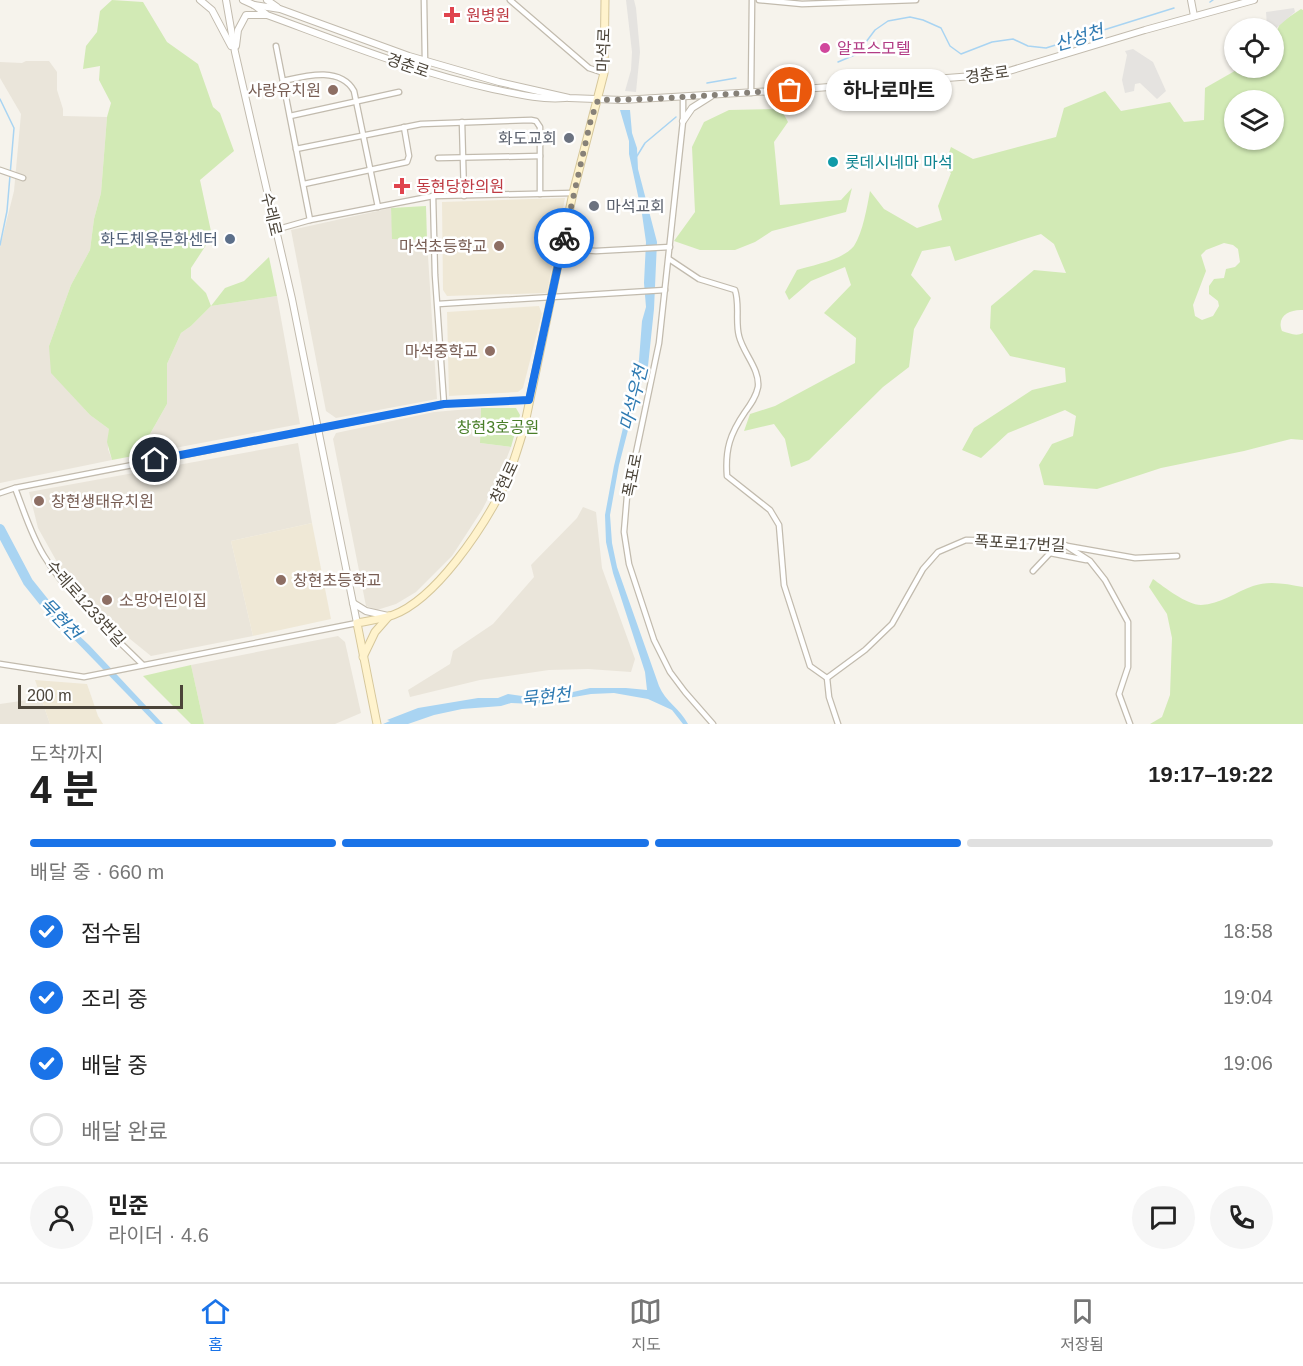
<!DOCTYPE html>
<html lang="ko">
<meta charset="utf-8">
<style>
:root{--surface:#fff;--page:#f6f6f6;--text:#222;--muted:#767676;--line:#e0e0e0;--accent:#1a73e8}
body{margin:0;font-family:Helvetica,"Noto Sans KR",sans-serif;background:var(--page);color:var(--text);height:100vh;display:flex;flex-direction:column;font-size:22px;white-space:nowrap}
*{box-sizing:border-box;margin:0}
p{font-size:20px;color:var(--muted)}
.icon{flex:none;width:33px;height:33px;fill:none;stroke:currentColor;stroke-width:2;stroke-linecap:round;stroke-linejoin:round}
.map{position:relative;height:724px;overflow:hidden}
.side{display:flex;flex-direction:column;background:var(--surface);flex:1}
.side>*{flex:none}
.buttons{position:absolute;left:1224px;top:18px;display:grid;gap:12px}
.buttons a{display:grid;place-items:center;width:60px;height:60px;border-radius:50%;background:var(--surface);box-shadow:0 2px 4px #0004;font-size:30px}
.scale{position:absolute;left:18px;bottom:15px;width:165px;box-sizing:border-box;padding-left:6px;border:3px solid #4b4439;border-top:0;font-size:16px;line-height:21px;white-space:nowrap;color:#4b4439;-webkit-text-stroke:4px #fff;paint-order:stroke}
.pin{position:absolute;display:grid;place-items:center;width:51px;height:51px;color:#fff;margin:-26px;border:3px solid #fff;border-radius:50%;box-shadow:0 2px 6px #0007}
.courier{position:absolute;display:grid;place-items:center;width:60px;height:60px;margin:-30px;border:4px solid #1a73e8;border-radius:50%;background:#fff;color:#222;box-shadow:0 2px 8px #0007}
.bubble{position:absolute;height:42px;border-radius:21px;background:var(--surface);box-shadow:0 2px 4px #0004;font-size:20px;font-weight:700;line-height:42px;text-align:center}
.summary em{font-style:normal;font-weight:700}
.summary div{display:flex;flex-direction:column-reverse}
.summary{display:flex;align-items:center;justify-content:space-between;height:102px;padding:0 30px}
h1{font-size:39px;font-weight:700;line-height:45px}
.bar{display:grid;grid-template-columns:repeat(4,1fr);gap:9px 6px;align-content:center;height:72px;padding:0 30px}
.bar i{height:8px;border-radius:4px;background:var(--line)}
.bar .selected{background:var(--accent)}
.bar p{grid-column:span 4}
.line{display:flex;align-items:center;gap:15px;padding:0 30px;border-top:2px solid var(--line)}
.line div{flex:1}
.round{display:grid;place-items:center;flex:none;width:63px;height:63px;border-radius:32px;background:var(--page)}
ol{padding:0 30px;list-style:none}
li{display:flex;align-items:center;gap:18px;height:66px}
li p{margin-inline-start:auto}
li .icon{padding:6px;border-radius:50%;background:var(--accent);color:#fff;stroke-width:4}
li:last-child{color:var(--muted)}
li i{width:33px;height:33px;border:3px solid var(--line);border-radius:50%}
.tabs{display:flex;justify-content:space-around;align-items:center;height:84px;border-top:2px solid var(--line);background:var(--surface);font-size:16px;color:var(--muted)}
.tabs a{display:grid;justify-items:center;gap:3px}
.tabs .selected{color:var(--accent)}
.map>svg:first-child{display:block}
.residential{fill:#eae5da}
.education{fill:#efe8d6}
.green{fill:#d2eab5;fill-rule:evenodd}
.parking{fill:#e5e3e0}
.water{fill:#a9d4f2}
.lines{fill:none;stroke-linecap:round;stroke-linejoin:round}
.stream{stroke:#a9d4f2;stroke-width:1.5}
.river{stroke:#a9d4f2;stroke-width:10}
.minor-casing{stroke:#c2bbae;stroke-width:7}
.tertiary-casing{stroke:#c2bbae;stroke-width:8}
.secondary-casing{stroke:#d6c79b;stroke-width:9}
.minor{stroke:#fff;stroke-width:4.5}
.tertiary{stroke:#fff;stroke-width:6}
.secondary{stroke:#fff3cd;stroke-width:7}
.done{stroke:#878178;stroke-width:6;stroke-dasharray:0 10.8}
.route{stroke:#1a73e8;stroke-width:8}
.health-dot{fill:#e0444e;stroke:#fff;stroke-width:2}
.hotel-dot{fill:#d1479c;stroke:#fff;stroke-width:2}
.education-dot{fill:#8d6e63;stroke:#fff;stroke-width:2}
.worship-dot{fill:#6b7280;stroke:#fff;stroke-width:2}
.culture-dot{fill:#0f9aa8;stroke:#fff;stroke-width:2}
.service-dot{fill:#5c6f8a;stroke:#fff;stroke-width:2}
.labels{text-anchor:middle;stroke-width:5;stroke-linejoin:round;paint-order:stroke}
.health-label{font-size:16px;fill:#be3a42;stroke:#fff;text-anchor:start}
.hotel-label{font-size:16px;fill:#b23c85;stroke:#fff;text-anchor:start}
.street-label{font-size:16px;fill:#4b4439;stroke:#fff}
.education-label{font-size:16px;fill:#785e54;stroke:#fff;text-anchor:end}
.worship-label{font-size:16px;fill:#5b616d;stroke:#fff;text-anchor:end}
.culture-label{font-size:16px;fill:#0d838f;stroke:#fff;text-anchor:start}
.service-label{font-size:16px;fill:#4e5e75;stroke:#fff;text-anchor:end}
.park-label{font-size:16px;fill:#4a7f2a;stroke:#fff}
.water-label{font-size:18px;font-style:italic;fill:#2e7ab2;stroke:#fff}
</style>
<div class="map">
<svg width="1303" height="724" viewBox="0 0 1303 724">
<rect width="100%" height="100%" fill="#f6f3ec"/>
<!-- residential -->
<g class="residential">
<polygon points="26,61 49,61 57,72 57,90 63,109 63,116 107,117 101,193 94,219 90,250 71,285 49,346 69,392 90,415 109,429 108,449 112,460 0,483 0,247 14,191 21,114 0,78 0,62 22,63"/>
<polygon points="391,208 393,238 427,240 437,399 336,418 326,411 291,230"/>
<polygon points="277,296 300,424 133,456 146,441 167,404 167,364 181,333 191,326 211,306"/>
<polygon points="481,408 480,443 511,447 501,473 482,510 452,556 416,592 396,604 377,610 366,606 333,439 336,433 434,412"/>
<polygon points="298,443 312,523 231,541 253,636 151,656 109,622 66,578 38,528 29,492"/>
<polygon points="583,507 596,512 602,568 635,659 631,672 588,669 549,670 480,680 410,697 408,690 450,664 453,651 493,624 534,577 531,565 577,518"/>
<polygon points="338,636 345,642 361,713 335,724 204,724 191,665"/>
<polygon points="41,698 50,724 0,724 0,704"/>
</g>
<!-- education -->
<g class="education">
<polygon points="565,198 547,293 447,296 443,290 442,202"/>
<polygon points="539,306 542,314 523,388 518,392 449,396 447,312"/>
<polygon points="312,523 331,619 253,636 231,541"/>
<polygon points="35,680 87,684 98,716 103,724 50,724"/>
</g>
<!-- green -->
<g class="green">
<polygon points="112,0 143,2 167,42 198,64 213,107 220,113 234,151 200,180 212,236 191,268 191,278 206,293 211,306 225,288 244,281 269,257 277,296 211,306 191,326 181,333 167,364 167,404 146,441 133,456 112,460 107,442 109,429 90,415 51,373 49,346 71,285 90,250 94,219 101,193 107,117 111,103 99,80 100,66 83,69 86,46 97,32 100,11"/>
<path d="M1301,9L1303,10V310C1290,309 1276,316 1282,331C1289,333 1296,337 1303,333V440L1291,439L1244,451L1161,468L1097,489L1044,485L1039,465L1052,444L1073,436L1076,416L1065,410L1008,433L981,458L962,450L974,428L1032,390L1066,382L1065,368L1010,356L990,328L991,306L1034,270L1066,273L1054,244L1041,234L955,261L950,246L922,251L911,275L931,298L914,329L909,367L883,387L809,460L791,467L785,439L774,424L744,431L750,414L775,406L855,363L856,338L824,313L851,285L845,267L811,281L789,300L785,292L797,270C813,265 843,260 854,246C863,232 867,207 870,191L884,209L917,228L942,220L938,206L951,173L944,167L951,147L973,159L1056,137L1064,108L1105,91L1121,111L1170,102L1184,122L1204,120L1205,88L1240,68H1274V39L1280,23ZM1234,100H1274V140H1234ZM1224,243L1233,245L1238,249L1240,262L1235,267L1226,269L1224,278L1214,279L1209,286V294L1218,301L1219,306L1213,316L1202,320L1195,316L1193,305L1206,271L1201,255L1206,250Z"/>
<polygon points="781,109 788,122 774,142 780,205 841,200 852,188 846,212 772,231 755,242 735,250 700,250 674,241 695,212 692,147 704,122 729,110"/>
<polygon points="426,206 427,240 392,239 391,208"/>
<polygon points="481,408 516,408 520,415 511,447 480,443"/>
<path d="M1153,579C1164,587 1187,605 1201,605C1220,604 1236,592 1253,586C1269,580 1287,584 1303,587V724H1150L1162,717L1170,695L1172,638L1167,614L1149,587Z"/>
<polygon points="191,665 204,724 191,724 143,676"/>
</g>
<!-- parking -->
<g class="parking">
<polygon points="626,0 634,0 636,8 640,52 636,92 625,91 631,70 632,52"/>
<polygon points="1294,8 1295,12 1274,30 1274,28 1265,28 1267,26 1266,12"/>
<polygon points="1133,49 1153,62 1166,91 1157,99 1140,83 1135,84 1134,91 1125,93 1122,80 1127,55 1125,51"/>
</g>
<!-- water -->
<g class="water">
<path d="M620,110H630L632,133L637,148L638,169L657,242L654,309L648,366L636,399L619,465L610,515L612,543L617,567L659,686C665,701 680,709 688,724H683L672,710L648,699L614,693L591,694L534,704L511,703L501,706L462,709L434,715L408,724H383L390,721L387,720L418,708L478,698H498L508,694L543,699L590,688H626L647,690L645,672L613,573L606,542L605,515L614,466L639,360L642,321L646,307L644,283L646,242L642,214L629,154V141Z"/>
<polygon points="42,601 89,645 163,724 156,724 65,630"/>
</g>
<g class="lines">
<!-- stream -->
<g class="stream">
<polyline points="1210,2 1213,0"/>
<polyline points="838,62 857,54 875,30 888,21 910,17 923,20 941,28 950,46 961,54 992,42 1013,39 1028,46 1046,48 1174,8"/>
<polyline points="707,83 736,78"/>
<polyline points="0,99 14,128 7,211 0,245"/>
<polyline points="637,156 645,143 676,117"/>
</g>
<!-- river -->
<polyline class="river" points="0,529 28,582 52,612"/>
<!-- minor casing -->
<g class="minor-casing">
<g id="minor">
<polyline points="510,0 589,68 604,73"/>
<polyline points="759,0 802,4 916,0"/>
<polyline points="276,46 310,220"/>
<polyline points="422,71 425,61 424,0"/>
<path d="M283,81C305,76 340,66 354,91L378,207"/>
<polyline points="751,93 752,0"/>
<polyline points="683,97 683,121 659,343 627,496 624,532 629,564 654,640 670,672 685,692 713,724"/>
<polyline points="290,116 399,92"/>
<polyline points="462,122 464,196"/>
<polyline points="296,149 421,124 531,120 536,121 540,127 540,194"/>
<polyline points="438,158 540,156"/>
<polyline points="0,170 23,178"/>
<polyline points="304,184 407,162 409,156 404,127"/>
<polyline points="433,196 435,275 444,404"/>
<polyline points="275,230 310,220 433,196 573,193"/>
<polyline points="563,249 596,251 670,247"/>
<path d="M669,259L699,279L735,290C740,305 735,321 739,336C743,353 760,369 758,387C756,397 751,404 745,412C730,434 725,449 727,476L770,510L779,525L784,585L810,666L827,678"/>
<polyline points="438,304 665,290"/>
<polyline points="0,493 15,488"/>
<polyline points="1050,553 1086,560"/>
<polyline points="1033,571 1050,553 1065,545 1090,561 1105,580 1128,622 1128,667 1119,694 1130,724"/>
<polyline points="0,664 84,677 357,623"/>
<path d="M143,665C109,631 69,597 44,556C31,535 24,511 15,488L444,404L529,400"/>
<polyline points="838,724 829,697 827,678 865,650 892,624 923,569 938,552 966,540 1039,541 1135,558 1177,556"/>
</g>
</g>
<!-- tertiary casing -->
<g class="tertiary-casing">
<g id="tertiary">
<polyline points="200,0 212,10 231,46"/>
<polyline points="226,0 235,52 292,299 357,623"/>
<path d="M243,0L254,5L267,15C341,42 415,72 493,89C517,94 540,100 565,98"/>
<polyline points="267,0 277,7"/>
<polyline points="1191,0 1194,16"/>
<polyline points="254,5 280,9 409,56 499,82 569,98 622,100 790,90 999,74 1145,30 1254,0"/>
<polyline points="236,46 238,30 246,15 266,15"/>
<polyline points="683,121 692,108 711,96"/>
<polyline points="353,603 366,611 388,616"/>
</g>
</g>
<!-- secondary casing -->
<g class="secondary-casing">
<g id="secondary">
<polyline points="363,657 375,632 389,616"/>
<path d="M377,724L357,623C368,621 382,619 393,615C436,599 482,529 503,488C512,469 518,448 524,428L573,193L604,73L605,0"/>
</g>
</g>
<!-- minor -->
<use href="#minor" class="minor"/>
<!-- tertiary -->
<use href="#tertiary" class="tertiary"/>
<!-- secondary -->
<use href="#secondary" class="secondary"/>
</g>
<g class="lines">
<!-- done -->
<polyline class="done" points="564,238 591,119 598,100 654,99 790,90"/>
<!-- route -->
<polyline class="route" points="155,460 444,404 529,400 564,238"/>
</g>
<!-- markers -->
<g class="health-dot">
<path d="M449 6h6v6h6v6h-6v6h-6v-6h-6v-6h6z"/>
<path d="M399 177h6v6h6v6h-6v6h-6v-6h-6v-6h6z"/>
</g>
<circle class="hotel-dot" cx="825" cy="48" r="6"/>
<g class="education-dot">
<circle cx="333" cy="90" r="6"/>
<circle cx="499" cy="246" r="6"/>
<circle cx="490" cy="351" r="6"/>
<circle cx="39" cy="501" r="6"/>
<circle cx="281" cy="580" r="6"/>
<circle cx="107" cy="600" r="6"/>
</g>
<g class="worship-dot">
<circle cx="569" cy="138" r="6"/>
<circle cx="594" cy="206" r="6"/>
</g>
<circle class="culture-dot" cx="833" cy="162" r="6"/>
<circle class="service-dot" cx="230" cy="239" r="6"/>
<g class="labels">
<!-- health labels -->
<g class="health-label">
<text x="466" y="21">원병원</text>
<text x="416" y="192">동현당한의원</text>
</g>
<!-- hotel labels -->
<g class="hotel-label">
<text x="837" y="54">알프스모텔</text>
</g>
<!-- street labels -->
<g class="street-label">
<text transform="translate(603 50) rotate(-88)" y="6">마석로</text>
<text transform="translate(408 65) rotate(19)" y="6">경춘로</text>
<text transform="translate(987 74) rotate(-8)" y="6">경춘로</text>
<text transform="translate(272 214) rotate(77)" y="6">수레로</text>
<text transform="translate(632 475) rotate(-79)" y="6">폭포로</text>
<text transform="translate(504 482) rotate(-65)" y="6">창현로</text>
<text transform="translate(1020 543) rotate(3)" y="6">폭포로17번길</text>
<text transform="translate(86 603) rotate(48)" y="6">수레로1233번길</text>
</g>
<!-- education labels -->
<g class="education-label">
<text x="321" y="96">사랑유치원</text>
<text x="487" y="252">마석초등학교</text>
<text x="478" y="357">마석중학교</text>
<text x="51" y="507" text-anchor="start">창현생태유치원</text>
<text x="293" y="586" text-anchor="start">창현초등학교</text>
<text x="119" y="606" text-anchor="start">소망어린이집</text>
</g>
<!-- worship labels -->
<g class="worship-label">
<text x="557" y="144">화도교회</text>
<text x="606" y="212" text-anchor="start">마석교회</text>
</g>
<!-- culture labels -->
<g class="culture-label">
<text x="845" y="168">롯데시네마 마석</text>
</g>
<!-- service labels -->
<g class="service-label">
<text x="218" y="245">화도체육문화센터</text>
</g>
<!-- park labels -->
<g class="park-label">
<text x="498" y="433">창현3호공원</text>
</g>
<!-- water labels -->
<g class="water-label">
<text transform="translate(1079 38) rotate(-17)" y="6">산성천</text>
<text transform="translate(634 398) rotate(-76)" y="6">마석우천</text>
<text transform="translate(60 619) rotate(46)" y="6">묵현천</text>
<text transform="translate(546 697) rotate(-6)" y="6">묵현천</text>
</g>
</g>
</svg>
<div class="buttons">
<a><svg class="icon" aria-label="locate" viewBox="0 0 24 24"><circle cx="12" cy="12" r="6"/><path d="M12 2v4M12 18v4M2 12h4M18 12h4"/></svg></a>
<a><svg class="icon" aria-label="layers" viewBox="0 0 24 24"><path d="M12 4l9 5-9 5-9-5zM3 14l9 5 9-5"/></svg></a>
</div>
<div class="scale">200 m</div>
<div class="pin" style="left:790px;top:90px;background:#ea580c"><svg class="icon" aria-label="bag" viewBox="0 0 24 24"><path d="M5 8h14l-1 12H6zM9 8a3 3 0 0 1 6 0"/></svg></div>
<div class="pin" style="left:155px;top:460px;background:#1f2937"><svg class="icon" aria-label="home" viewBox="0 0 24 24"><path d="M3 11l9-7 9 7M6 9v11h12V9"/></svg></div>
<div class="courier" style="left:564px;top:238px"><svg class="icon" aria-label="bike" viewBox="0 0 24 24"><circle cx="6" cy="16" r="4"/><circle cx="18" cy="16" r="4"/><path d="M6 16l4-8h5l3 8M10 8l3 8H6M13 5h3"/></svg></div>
<div class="bubble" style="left:826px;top:69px;width:126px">하나로마트</div>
</div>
<section class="side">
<div class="summary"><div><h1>4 분</h1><p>도착까지</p></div><em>19:17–19:22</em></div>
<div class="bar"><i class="selected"></i><i class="selected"></i><i class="selected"></i><i></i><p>배달 중 · 660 m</p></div>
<ol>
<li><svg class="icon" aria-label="check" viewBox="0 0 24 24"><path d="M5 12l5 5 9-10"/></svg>접수됨<p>18:58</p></li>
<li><svg class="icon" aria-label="check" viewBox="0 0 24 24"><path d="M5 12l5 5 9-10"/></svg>조리 중<p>19:04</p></li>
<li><svg class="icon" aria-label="check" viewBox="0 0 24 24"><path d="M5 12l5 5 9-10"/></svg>배달 중<p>19:06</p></li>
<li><i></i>배달 완료</li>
</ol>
<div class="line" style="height:108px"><a class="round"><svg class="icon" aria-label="person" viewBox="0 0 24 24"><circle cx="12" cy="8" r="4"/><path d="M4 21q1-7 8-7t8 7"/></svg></a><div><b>민준</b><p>라이더 · 4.6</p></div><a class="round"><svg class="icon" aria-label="chat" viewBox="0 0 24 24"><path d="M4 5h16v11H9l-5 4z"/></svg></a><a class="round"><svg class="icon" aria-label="phone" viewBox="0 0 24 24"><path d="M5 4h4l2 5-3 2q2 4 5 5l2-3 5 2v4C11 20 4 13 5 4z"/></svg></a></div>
</section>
<nav class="tabs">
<a class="selected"><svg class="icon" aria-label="home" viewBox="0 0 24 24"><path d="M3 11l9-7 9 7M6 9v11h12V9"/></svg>홈</a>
<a><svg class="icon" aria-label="map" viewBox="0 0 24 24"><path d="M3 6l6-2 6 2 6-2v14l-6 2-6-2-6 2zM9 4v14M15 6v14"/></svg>지도</a>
<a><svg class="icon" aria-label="saved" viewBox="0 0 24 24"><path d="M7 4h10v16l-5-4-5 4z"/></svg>저장됨</a>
</nav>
